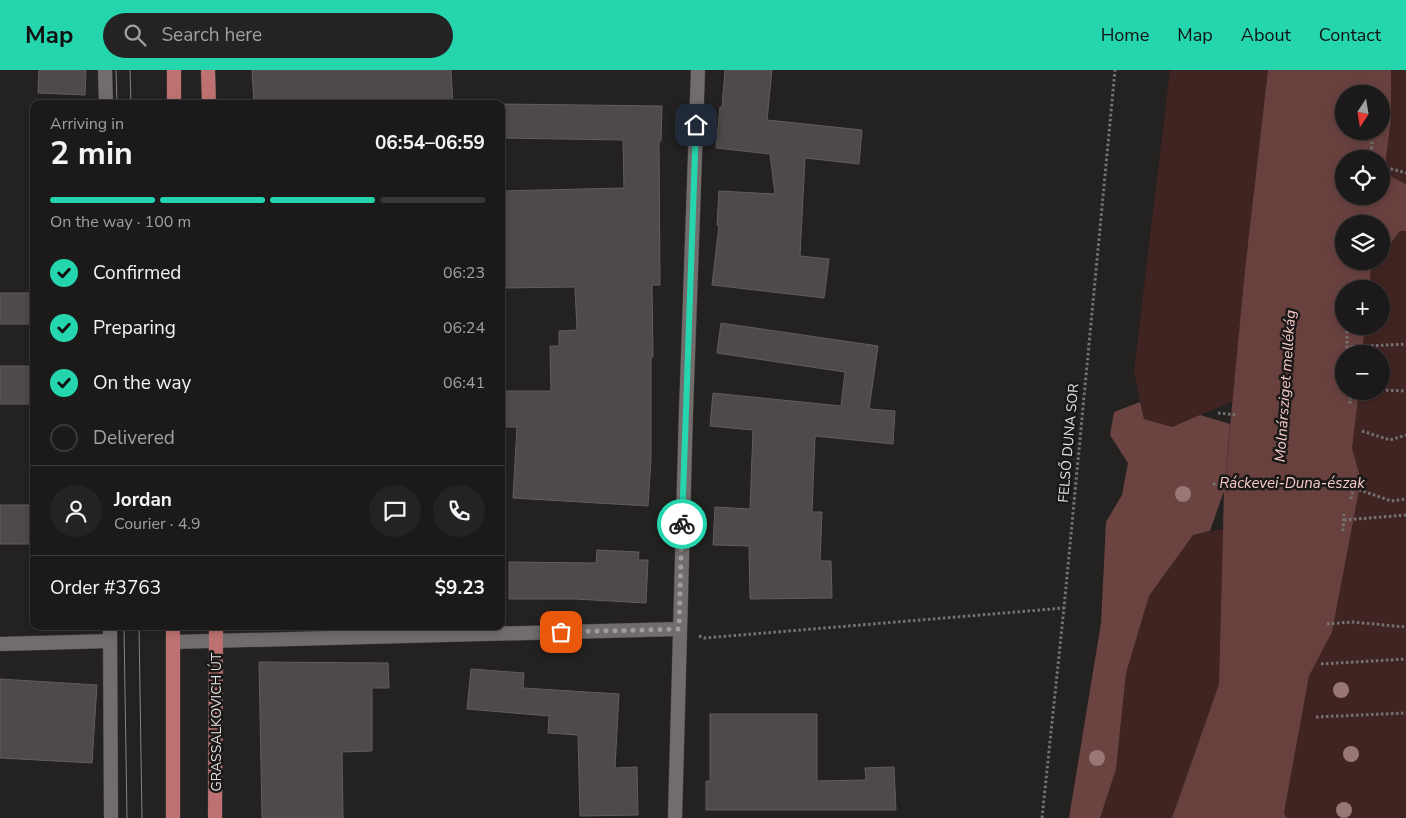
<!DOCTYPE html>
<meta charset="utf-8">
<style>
:root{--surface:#1b1919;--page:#242222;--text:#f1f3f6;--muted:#a0a0a2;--line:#393838;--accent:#25d5ae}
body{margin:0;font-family:"Nunito Sans",sans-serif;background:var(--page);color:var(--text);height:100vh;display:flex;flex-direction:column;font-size:19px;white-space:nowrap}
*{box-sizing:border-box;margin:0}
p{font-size:16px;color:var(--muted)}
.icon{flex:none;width:28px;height:28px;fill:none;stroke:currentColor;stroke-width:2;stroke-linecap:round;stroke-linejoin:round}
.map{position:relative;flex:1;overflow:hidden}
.side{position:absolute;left:30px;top:30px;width:475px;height:530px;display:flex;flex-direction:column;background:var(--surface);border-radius:10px;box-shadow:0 2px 8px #0003,0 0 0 1px var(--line)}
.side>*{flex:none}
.needle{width:32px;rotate:192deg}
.tools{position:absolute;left:1335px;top:15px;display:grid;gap:10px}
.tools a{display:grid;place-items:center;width:55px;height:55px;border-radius:50%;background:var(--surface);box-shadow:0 2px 8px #0003,0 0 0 1px var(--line);font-size:25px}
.pin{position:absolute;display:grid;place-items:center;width:42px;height:42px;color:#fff;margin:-21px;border-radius:10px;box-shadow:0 2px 8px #0006}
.courier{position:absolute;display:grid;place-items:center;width:50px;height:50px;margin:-25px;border:4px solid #25d5ae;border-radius:50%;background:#fff;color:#222;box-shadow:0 1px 6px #0007}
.summary em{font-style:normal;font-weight:700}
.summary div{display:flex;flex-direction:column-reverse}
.summary{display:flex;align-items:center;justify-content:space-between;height:85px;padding:0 20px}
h1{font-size:32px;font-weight:700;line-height:38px}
.bar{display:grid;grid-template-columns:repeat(4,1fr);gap:8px 5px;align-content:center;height:60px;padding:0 20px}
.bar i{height:6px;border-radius:4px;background:var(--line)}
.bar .selected{background:var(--accent)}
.bar p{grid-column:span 4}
.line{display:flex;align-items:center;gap:12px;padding:0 20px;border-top:1px solid var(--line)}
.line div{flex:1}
.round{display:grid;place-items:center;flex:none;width:52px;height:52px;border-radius:26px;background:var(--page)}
ol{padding:0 20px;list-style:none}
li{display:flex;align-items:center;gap:15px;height:55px}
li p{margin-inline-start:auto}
li .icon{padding:5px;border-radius:50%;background:var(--accent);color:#111;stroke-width:4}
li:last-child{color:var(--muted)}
li i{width:28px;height:28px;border:2px solid var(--line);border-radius:50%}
header{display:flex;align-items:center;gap:30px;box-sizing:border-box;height:70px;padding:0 25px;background:var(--accent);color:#111}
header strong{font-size:24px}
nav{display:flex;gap:28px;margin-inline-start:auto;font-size:18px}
.search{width:350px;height:45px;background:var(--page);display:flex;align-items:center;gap:12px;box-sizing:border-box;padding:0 18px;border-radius:28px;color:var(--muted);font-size:19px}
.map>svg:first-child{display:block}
.green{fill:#402422}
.forest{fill:#6b4442}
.water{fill:#68413f;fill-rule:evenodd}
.building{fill:#4e4a49;stroke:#615d5d}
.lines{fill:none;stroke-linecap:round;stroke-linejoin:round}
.service-casing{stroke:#413e3d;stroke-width:15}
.minor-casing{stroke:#413e3d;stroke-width:15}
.primary-casing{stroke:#413e3d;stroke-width:15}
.path{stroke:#747272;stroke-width:3;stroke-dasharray:2.5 2.5;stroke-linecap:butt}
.service{stroke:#716d6c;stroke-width:14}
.minor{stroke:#716d6c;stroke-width:14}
.primary{stroke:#bd7271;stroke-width:14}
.tram{stroke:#868383;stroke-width:1}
.tree{fill:#997776}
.done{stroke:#a09d9d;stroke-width:5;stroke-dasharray:0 9}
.route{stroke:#25d5ae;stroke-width:6}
.labels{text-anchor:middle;stroke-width:5;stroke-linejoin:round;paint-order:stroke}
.street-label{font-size:14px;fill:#e2e0e0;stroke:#1b1818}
.water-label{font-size:15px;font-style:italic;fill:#f7cbc8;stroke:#1b1818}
</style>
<header>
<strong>Map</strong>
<div class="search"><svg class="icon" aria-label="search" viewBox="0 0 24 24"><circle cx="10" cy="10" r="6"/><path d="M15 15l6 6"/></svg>Search here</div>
<nav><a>Home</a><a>Map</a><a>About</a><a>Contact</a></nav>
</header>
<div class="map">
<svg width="1406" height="748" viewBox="0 0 1406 748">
<rect width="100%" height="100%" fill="#242121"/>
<!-- green -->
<g class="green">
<polygon points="1170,0 1268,0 1245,199 1233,331 1172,357 1144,349 1134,301"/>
<polygon points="1391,0 1406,0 1406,114 1384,103 1391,50"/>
<polygon points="1400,161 1406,161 1406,748 1287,748 1284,743 1309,606 1332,562 1361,410 1352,378 1359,321 1381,321 1381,284 1362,284 1365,256 1381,256 1381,219 1369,219 1371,199 1377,191 1381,191 1381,186"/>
<polygon points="1223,459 1219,614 1172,748 1100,748 1116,699 1126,603 1149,526 1193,465"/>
</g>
<!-- forest -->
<polygon class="forest" points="1140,332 1144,349 1172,357 1200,345 1230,354 1224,421 1210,461 1193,465 1149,526 1126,603 1116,699 1100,748 1069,748 1101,553 1106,452 1122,425 1128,393 1110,365 1114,342"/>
<!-- water -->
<path class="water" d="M1268,0H1391V50L1384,103L1406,114V161H1400L1381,186V154H1344V191H1377L1371,199L1369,219H1344V256H1365L1362,284H1344V321H1359L1352,378L1361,410L1332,562L1309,606L1284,743L1287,748H1172L1219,614L1224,421L1245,199ZM1344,24H1381V61H1344ZM1344,89H1381V126H1344Z"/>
<!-- building -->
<g class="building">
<polygon points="39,0 86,0 85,25 38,23"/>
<polygon points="252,0 451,0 453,34 254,34"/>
<polygon points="725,0 772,0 767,50 862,60 859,94 805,88 800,186 829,189 824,228 712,215 719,156 717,155 719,121 775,124 770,84 716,78 720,37 722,37"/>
<polygon points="501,34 662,36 661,71 659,71 660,215 652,215 653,287 651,287 651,389 648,436 513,428 517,357 502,357 502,321 551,321 550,276 559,276 559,261 577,260 575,217 502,218 501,121 624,118 623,70 501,68"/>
<rect x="0" y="223" width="34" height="31"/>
<polygon points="721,253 878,276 869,339 895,341 893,374 815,366 812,442 822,442 820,491 831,491 832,528 750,529 749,476 713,475 715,437 750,439 753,360 710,356 713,323 841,336 845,302 717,283"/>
<rect x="0" y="296" width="34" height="38"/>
<rect x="0" y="435" width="34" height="39"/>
<polygon points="597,480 639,482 638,490 648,490 646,533 575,529 509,529 509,492 596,493"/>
<polygon points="259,592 388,593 389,618 372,618 372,681 342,682 343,748 262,748"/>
<polygon points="471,599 524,603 523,618 619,624 615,698 637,697 638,745 580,746 578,665 548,663 549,646 467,639"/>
<polygon points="0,609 97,615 92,693 0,688"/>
<polygon points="710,644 817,644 817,711 866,710 865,698 894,697 896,740 706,740 706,711 710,711"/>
</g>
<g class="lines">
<!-- service casing -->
<g class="service-casing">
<g id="service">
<polyline points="105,0 106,34"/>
<polyline points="110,556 111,748"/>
</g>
</g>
<!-- minor casing -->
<g class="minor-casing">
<g id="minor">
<polyline points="173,572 679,559"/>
<polyline points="0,574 110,571"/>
<path d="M675,748C681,499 688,249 698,0"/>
</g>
</g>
<!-- primary casing -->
<g class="primary-casing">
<g id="primary">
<polyline points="208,0 209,34"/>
<polyline points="174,34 174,0"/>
<polyline points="173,556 173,748"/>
<polyline points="215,748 216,556"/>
</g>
</g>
<!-- path -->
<g class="path">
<polyline points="1371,89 1372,72"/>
<polyline points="1381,96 1406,103"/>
<polyline points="1347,256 1347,277 1406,274"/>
<polyline points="1381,320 1406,321"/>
<polyline points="1350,321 1350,336"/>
<polyline points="1350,328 1366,325 1375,321"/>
<polyline points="1218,343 1238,345"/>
<polyline points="1362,361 1390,370 1406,365"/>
<polyline points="1213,414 1239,418"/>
<polyline points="1354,418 1391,431 1406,429"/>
<polyline points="1351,429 1356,409"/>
<polyline points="1344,450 1406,445"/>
<polyline points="1343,461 1344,444"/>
<polyline points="1327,554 1352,552 1406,557"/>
<polyline points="699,566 705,568 1064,538"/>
<polyline points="1321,594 1406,589"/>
<polyline points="1316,647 1406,643"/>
<polyline points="1042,748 1064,538 1115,0"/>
</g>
<!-- service -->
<use href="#service" class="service"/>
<!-- minor -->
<use href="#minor" class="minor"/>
<!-- primary -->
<use href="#primary" class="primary"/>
<!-- tram -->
<g class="tram">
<polyline points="116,0 117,34"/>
<polyline points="130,0 131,34"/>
<polyline points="124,556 127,748"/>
<polyline points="139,556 142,748"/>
</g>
</g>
<!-- trees -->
<g class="tree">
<circle cx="1183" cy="424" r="8"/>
<circle cx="1341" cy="620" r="8"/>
<circle cx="1351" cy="684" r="8"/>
<circle cx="1097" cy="688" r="8"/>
<circle cx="1344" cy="740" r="8"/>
</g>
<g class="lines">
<!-- done -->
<polyline class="done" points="561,562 679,559 682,454"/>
<!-- route -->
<polyline class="route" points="682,454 696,55"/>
</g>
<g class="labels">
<!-- street labels -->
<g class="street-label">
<text transform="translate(1068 373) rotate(-85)" y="5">FELSŐ DUNA SOR</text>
<text transform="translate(216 652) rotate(-90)" y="5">GRASSALKOVICH ÚT</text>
</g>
<!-- water labels -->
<g class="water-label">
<text transform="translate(1285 316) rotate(-86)" y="5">Molnársziget mellékág</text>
<text x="1292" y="418">Ráckevei-Duna-észak</text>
</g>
</g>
</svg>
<div class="tools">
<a><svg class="needle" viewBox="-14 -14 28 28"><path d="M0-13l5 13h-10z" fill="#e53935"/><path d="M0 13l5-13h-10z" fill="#a0a0a2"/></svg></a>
<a><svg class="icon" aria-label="locate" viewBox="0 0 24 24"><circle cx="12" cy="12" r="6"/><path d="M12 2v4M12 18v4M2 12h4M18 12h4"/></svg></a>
<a><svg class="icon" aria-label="layers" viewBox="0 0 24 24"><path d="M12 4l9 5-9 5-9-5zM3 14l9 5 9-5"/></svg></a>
<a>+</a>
<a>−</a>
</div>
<div class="pin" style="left:561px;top:562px;background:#ea580c"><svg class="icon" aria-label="bag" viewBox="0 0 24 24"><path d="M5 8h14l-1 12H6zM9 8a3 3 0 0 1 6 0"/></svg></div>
<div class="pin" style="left:696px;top:55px;background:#1f2937"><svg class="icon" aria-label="home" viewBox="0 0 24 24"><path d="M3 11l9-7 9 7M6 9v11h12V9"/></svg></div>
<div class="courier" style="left:682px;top:454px"><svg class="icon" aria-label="bike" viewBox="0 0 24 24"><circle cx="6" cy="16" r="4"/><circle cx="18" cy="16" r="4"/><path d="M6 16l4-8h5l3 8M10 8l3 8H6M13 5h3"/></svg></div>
<section class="side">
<div class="summary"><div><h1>2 min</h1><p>Arriving in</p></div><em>06:54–06:59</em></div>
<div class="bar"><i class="selected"></i><i class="selected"></i><i class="selected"></i><i></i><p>On the way · 100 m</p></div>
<ol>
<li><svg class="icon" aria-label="check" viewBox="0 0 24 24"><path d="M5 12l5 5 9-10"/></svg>Confirmed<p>06:23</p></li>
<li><svg class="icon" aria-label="check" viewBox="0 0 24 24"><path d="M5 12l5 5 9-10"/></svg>Preparing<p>06:24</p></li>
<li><svg class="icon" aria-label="check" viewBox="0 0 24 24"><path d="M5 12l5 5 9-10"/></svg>On the way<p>06:41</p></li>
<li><i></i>Delivered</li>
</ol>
<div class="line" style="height:90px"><a class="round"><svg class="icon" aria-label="person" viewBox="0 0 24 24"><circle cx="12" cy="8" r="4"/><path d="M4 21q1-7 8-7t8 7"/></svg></a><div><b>Jordan</b><p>Courier · 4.9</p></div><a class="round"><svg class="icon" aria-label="chat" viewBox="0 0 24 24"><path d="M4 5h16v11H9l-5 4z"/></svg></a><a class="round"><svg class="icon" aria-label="phone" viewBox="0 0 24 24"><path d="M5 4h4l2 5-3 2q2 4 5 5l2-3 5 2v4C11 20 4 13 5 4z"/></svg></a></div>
<div class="line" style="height:65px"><div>Order #3763</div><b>$9.23</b></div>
</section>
</div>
